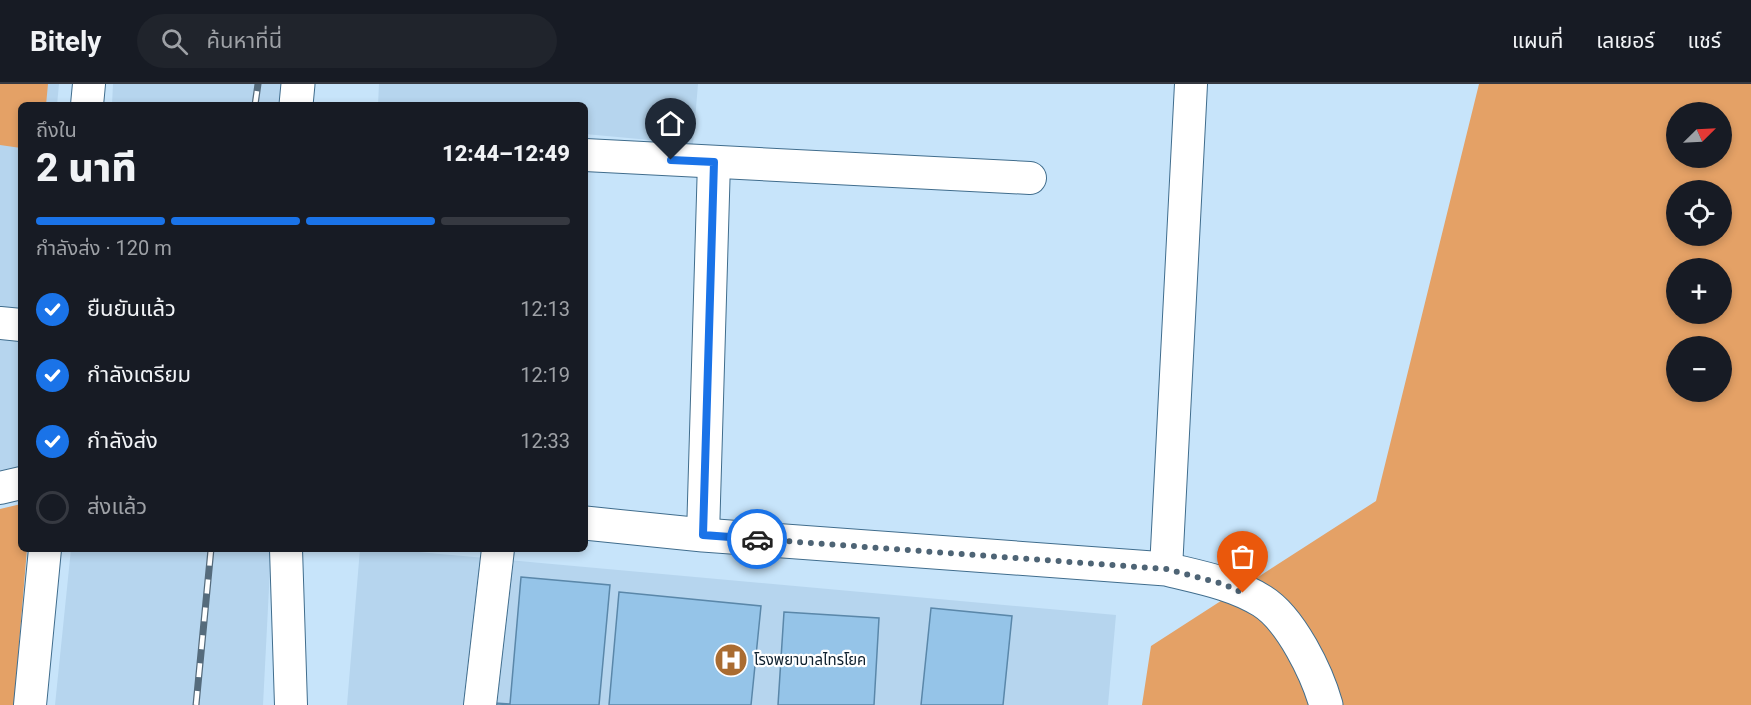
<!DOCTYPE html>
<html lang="th">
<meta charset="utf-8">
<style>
:root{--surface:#171b24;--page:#20242c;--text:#f1f3f6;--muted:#9ea1a6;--line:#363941;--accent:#1a73e8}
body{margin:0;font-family:Roboto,"Noto Sans Thai",sans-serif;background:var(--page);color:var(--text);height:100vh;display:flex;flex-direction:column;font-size:22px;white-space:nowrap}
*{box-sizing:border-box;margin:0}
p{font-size:20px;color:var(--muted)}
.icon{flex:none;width:33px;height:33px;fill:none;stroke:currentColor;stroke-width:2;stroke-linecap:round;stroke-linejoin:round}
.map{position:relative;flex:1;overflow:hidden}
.side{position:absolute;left:18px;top:18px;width:570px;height:450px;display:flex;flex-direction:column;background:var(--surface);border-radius:9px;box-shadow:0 3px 9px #0003}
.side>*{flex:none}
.needle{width:39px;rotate:66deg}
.tools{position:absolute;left:1666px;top:18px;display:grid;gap:12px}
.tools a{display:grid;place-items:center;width:66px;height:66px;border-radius:50%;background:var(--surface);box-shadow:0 3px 9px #0003;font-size:30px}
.pin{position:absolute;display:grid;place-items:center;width:51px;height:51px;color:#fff;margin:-62px -26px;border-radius:50% 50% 50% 0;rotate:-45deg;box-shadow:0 0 6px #0007}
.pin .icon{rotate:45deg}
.courier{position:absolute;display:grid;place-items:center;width:60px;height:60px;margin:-30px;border:4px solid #1a73e8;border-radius:50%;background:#fff;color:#222;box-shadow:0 2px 8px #0007}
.overview em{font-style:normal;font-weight:800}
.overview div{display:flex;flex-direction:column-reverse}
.overview{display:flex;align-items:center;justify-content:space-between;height:102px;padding:0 18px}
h1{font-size:39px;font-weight:800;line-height:45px}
.bar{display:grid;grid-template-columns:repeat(4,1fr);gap:9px 6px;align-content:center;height:72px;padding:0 18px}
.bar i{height:8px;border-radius:4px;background:var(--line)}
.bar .on{background:var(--accent)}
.bar p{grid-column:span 4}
ol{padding:0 18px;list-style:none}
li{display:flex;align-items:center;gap:18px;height:66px}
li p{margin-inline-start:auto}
li .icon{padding:6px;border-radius:50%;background:var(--accent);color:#fff;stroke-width:4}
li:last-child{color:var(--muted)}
li i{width:33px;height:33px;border:3px solid var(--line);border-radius:50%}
header{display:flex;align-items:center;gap:36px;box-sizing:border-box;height:84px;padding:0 30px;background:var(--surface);border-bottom:2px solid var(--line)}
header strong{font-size:28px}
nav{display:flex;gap:33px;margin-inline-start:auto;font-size:21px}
.search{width:420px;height:54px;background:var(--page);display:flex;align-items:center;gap:15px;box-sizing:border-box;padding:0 21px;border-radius:33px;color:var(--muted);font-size:22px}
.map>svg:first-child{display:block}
.built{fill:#b6d5ee}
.green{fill:#e4a166;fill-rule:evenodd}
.building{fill:#95c4e8;stroke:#5a87a9;stroke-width:1.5}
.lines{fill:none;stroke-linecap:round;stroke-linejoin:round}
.minor-casing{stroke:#406d8d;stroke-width:34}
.major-casing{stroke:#406d8d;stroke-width:35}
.minor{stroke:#fff;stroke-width:32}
.major{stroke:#fff;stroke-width:33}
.rail-casing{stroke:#556b7c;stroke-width:7}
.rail{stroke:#fff;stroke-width:4.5;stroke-dasharray:14;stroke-linecap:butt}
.done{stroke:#4e6475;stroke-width:6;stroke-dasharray:0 10.8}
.route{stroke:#1a73e8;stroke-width:8}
.labels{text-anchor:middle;stroke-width:4.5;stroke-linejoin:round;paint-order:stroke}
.poi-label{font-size:15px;fill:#0d1f2d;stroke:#fff;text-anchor:start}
</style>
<header>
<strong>Bitely</strong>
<div class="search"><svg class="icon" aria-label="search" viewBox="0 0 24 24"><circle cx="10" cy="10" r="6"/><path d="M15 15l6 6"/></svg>ค้นหาที่นี่</div>
<nav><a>แผนที่</a><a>เลเยอร์</a><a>แชร์</a></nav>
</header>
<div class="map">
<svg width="1751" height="621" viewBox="0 0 1751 621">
<rect width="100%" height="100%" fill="#c7e4fa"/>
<!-- built -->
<g class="built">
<polygon points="0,0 59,0 57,21 21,21 21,385 0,390"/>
<polygon points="113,0 301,0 299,21 112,21"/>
<polygon points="379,0 698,0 693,60 585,50 585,21 378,21"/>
<polygon points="71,465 271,465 263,621 55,621"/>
<polygon points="360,465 385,465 1116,531 1108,621 347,621"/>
</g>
<!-- green -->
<g class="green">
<polygon points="0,0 48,0 46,21 21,21 21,64 0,61"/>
<path d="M1479,0H1751V621H1142L1151,562L1376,417ZM1677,28H1722V74H1677ZM1677,106H1722V152H1677ZM1677,184H1722V230H1677ZM1677,262H1722V308H1677Z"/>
<polygon points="21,420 21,465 27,465 14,621 0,621 0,425"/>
</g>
<!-- building -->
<g class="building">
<polygon points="521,493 610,501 599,621 480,621 480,618 510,620"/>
<polygon points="619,508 761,522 751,621 609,621"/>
<polygon points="931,524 1012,532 1003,621 921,621"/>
<polygon points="784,528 879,534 874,621 778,621"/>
</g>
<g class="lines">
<!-- minor casing -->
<g class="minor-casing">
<g id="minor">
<polyline points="87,21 89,0"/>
<polyline points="585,71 1030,94"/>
<polyline points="0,239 21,241"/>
<polyline points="0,404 21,399"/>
<polyline points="703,451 714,78"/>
<polyline points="286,465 291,621"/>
<polyline points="1166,485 1191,0"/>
<polyline points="30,621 45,465"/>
<polyline points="480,621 498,465"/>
</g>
</g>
<!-- major casing -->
<g class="major-casing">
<g id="major">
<polyline points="296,21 298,0"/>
<path d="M585,439L703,451L1166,485C1198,493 1233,499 1262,517C1291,535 1317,589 1326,621"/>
</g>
</g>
<!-- minor -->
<use href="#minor" class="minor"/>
<!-- major -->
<use href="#major" class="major"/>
<!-- rail casing -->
<g class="rail-casing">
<g id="rail">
<polyline points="255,21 258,0"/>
<polyline points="196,621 211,465"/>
</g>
</g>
<!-- rail -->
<use href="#rail" class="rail"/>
</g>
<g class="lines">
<!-- done -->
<polyline class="done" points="757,455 1166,485 1223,500 1243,509"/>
<!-- route -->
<polyline class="route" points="671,76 714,78 703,451 757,455"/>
</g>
<!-- icons -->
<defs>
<g id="hospital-disc" transform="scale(1.725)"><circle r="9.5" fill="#aa6c31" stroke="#fff"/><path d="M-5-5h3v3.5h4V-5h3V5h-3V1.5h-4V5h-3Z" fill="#fff"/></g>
</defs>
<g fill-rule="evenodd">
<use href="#hospital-disc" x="731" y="576"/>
</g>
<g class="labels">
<!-- poi labels -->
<g class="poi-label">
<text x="754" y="581">โรงพยาบาลไทรโยค</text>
</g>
</g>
</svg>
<div class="tools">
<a><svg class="needle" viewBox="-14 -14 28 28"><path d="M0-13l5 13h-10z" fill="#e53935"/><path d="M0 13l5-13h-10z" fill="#9ea1a6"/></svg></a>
<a><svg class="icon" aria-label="locate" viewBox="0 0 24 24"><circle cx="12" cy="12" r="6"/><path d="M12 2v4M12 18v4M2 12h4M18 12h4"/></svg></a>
<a>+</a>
<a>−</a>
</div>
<div class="pin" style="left:1243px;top:509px;background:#ea580c"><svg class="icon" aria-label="bag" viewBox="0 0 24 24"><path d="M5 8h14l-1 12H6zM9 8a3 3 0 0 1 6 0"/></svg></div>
<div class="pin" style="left:671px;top:76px;background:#1f2937"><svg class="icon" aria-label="home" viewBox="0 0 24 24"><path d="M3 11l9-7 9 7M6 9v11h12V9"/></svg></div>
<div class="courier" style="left:757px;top:455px"><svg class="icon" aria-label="car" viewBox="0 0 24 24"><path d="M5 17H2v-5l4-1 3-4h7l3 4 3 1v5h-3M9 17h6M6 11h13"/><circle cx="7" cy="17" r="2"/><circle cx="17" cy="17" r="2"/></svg></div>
<section class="side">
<div class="overview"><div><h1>2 นาที</h1><p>ถึงใน</p></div><em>12:44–12:49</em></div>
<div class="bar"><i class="on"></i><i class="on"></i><i class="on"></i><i></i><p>กำลังส่ง · 120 m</p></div>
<ol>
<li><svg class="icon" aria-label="check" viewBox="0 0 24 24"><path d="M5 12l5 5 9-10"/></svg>ยืนยันแล้ว<p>12:13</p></li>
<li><svg class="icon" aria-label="check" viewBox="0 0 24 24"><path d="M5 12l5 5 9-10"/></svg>กำลังเตรียม<p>12:19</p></li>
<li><svg class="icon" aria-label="check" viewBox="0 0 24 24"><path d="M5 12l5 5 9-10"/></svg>กำลังส่ง<p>12:33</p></li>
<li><i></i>ส่งแล้ว</li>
</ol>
</section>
</div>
